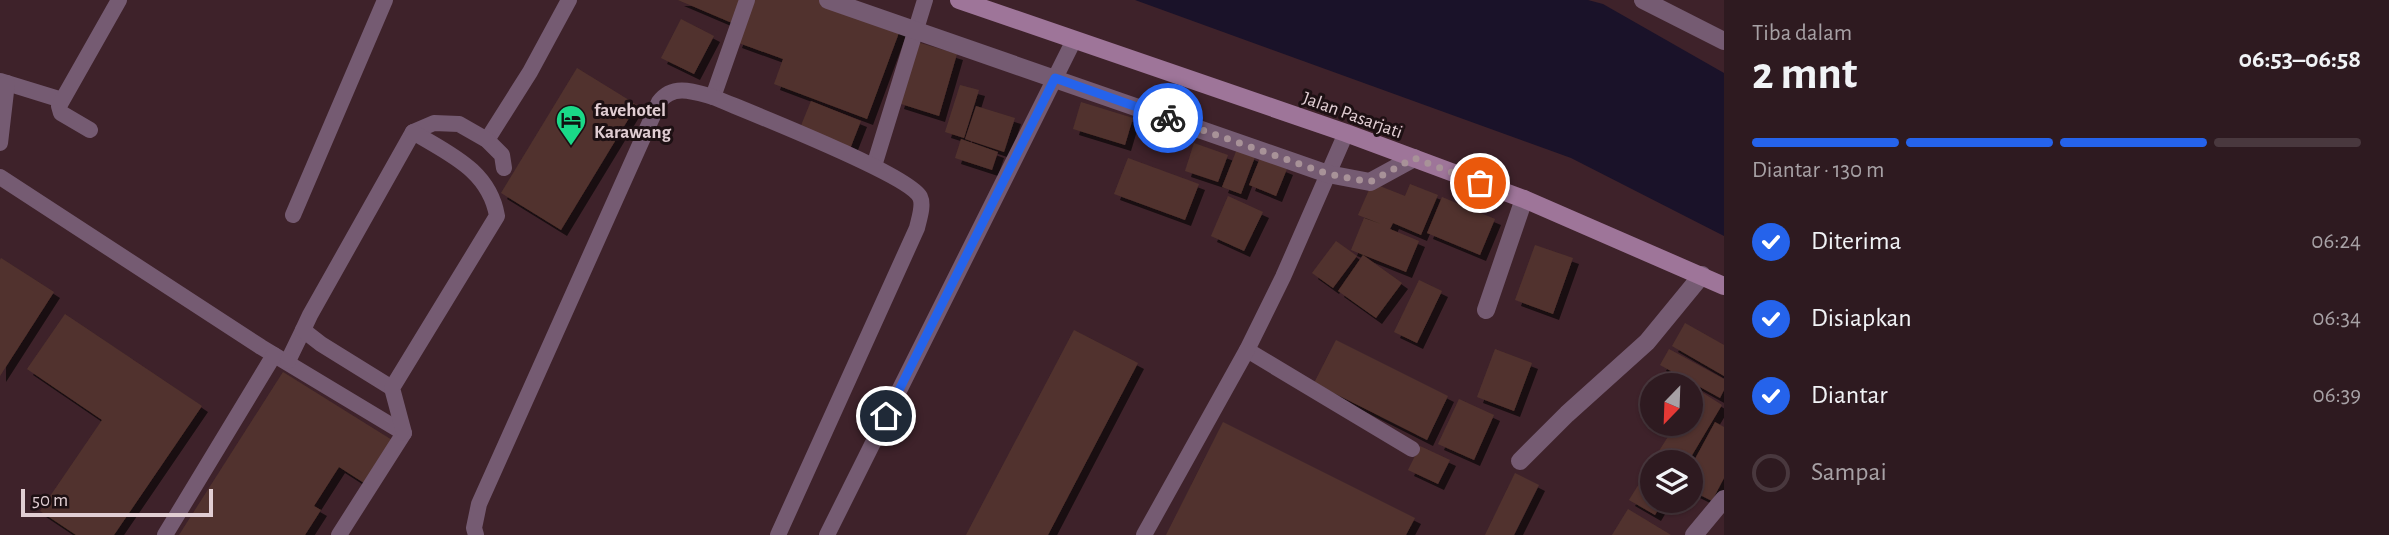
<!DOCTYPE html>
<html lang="id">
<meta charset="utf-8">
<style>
:root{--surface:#2e1a20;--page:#3a272d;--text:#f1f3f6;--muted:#a7a1a5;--line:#49383e;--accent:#2563eb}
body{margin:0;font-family:"Alegreya Sans",sans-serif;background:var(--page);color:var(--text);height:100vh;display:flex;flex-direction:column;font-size:26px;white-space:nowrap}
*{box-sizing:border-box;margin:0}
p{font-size:23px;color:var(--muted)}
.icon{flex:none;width:38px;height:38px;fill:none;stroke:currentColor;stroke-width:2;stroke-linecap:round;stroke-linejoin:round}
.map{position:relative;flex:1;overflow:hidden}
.sheet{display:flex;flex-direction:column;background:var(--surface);width:665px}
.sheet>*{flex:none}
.needle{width:46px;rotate:203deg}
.controls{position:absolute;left:1640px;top:373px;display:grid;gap:14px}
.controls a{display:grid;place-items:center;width:63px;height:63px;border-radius:50%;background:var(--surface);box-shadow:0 2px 5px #0004,0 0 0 2px var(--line);font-size:35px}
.scale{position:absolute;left:21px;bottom:18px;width:192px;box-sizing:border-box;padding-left:7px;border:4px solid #e1ced3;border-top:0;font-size:19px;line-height:24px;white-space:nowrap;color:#e1ced3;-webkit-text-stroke:5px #1d1013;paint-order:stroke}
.pin{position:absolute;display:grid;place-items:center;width:60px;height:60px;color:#fff;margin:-30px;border:4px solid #fff;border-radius:50%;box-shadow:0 2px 7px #0007}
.courier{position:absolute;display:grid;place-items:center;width:70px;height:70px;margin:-35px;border:5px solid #2563eb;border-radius:50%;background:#fff;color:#222;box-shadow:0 2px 9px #0007}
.overview em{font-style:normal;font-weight:700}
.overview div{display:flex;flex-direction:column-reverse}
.overview{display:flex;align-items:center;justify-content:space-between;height:119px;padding:0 28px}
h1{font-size:46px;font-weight:700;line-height:52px}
.bar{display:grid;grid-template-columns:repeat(4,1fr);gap:10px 7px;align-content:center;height:84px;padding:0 28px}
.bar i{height:9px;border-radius:5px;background:var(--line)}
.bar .active{background:var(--accent)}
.bar p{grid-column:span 4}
ol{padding:0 28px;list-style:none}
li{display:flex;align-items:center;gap:21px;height:77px}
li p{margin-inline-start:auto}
li .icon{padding:7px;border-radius:50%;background:var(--accent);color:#fff;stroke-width:4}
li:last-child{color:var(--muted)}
li i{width:38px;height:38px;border:4px solid var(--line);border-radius:50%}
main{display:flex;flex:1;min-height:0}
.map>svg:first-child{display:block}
.water{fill:#1a1229}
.building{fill:#51332d;filter:url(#shadow)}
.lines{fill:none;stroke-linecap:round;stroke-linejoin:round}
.service{stroke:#755b72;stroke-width:16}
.minor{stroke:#755b72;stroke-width:18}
.secondary{stroke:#9e7599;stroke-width:18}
.done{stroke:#a89298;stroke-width:7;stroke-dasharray:0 12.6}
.route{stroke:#2563eb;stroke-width:9}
.labels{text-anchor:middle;stroke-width:6;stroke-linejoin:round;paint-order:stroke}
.poi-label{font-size:19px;font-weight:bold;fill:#e1ced3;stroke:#1d1013;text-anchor:start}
.street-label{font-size:19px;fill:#e1ced3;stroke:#1d1013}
</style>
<main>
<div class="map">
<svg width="1724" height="535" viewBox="0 0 1724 535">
<defs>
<filter id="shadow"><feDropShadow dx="6" dy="6" stdDeviation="0" flood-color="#0009"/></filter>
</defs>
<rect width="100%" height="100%" fill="#3e222a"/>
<!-- water -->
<polygon class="water" points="1135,0 1588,0 1603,4 1724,73 1724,236 1571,158"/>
<!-- building -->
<g class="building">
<polygon points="678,0 742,0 732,23"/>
<polygon points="752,0 819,0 900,30 867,119 774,84 783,59 736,42"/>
<polygon points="681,19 714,36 694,74 661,58"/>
<polygon points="917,42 957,54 939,116 898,103"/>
<polygon points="577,68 637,105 561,230 501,193"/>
<polygon points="960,85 979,90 964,138 945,132"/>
<polygon points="811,101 861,121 850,149 800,128"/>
<polygon points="1081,102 1133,118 1125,145 1073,129"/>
<polygon points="976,106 1015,118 1004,152 965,139"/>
<polygon points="961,139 998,152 992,170 955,158"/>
<polygon points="1194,143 1228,155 1218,182 1185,171"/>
<polygon points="1237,149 1255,157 1241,194 1222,187"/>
<polygon points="1128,158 1199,184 1185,220 1114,194"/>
<polygon points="1260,158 1287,169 1276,196 1249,185"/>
<polygon points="1372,183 1405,196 1410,184 1438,195 1421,235 1393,223 1390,229 1419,241 1406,272 1351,250 1364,218 1381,224 1358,215"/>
<polygon points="1228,196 1263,212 1244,251 1211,236"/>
<polygon points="1442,197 1495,219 1480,255 1427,233"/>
<polygon points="1336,241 1357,256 1333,288 1312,273"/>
<polygon points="1535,245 1573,258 1553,314 1515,300"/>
<polygon points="1363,255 1402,283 1376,318 1338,291"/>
<polygon points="1,258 54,292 0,376 0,260"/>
<polygon points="1419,280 1442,291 1417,343 1394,332"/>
<polygon points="65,314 202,406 114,535 76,535 40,511 102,420 27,369"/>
<polygon points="1685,323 1724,345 1724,376 1672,346"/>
<polygon points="1074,330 1138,363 1048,535 966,535"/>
<polygon points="1336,340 1448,396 1427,440 1314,383"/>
<polygon points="1495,349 1532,363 1514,411 1477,397"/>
<polygon points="1669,349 1724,379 1724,390 1720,398 1660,365"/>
<polygon points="283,372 392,440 364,483 339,467 314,506 321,510 305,535 179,535"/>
<polygon points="1697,389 1722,405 1688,462 1652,462 1676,424 1690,424 1690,399"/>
<polygon points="1459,399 1494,415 1474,460 1438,444"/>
<polygon points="1223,422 1415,518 1406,535 1166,535"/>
<polygon points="1715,422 1724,427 1724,478 1712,501 1690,490 1690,468"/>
<polygon points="1420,446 1450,460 1438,484 1408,470"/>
<polygon points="1652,463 1652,500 1664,500 1655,515 1629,500"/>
<polygon points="1515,473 1539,485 1514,535 1485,535"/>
<polygon points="1628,509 1671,535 1612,535"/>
</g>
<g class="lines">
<!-- service -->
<g class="service">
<polyline points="0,81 62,100"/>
<polyline points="713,97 747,0"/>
<polyline points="90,130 61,113 59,106 119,0"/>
<polyline points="487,140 530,72 569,0"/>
<polyline points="0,143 7,83"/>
<polyline points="874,166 925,0"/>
<polyline points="0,177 261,347 404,433 339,535"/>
<polyline points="293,215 385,0"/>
<polyline points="1247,350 1412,449"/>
<polyline points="288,361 303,330"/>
<polyline points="392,388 321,344 303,330 310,315 413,132 434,123 459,124 487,140 502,155 504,168"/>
<path d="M404,433L392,388L497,216C489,170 449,154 413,132"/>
<polyline points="165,535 274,355"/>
<path d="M476,535L474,528L479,504L659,102C673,83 695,92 713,97C746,111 908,174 920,197C924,205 919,219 917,228L778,535"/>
<polyline points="827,535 1074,40"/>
<polyline points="1144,535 1247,350 1283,277 1346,133"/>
</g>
<!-- minor -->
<g class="minor">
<polyline points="828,0 1328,174 1370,182 1414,158"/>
<polyline points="1643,0 1724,41"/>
<polyline points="1486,310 1524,199"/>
<polyline points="1520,461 1567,414 1647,342 1702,275"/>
<polyline points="1694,535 1724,499"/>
</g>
<!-- secondary -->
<polyline class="secondary" points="959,0 1346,133 1524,199 1724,286"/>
</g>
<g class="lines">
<!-- done -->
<polyline class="done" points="1168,118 1328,174 1370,182 1414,158 1480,183"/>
<!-- route -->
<polyline class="route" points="886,416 1055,78 1168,118"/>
</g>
<!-- icons -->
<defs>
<g id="hotel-pin" transform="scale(1.575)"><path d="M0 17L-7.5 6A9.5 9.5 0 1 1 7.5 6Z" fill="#1ad988" stroke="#1d1013"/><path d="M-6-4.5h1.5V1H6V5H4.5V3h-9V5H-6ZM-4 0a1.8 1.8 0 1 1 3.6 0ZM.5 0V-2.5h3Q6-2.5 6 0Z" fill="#111"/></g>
</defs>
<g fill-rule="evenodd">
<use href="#hotel-pin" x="571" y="120"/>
</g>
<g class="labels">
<!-- poi labels -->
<g class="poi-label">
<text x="594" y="116">favehotel<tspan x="594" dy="22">Karawang</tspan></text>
</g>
<!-- street labels -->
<g class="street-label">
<text transform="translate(1353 114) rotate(20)" y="7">Jalan Pasarjati</text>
</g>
</g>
</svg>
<div class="controls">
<a><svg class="needle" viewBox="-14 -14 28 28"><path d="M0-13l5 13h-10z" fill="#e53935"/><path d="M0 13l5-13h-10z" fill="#a7a1a5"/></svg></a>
<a><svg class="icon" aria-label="layers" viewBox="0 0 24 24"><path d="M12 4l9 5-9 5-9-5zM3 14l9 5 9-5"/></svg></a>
</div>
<div class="scale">50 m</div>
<div class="pin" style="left:1480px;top:183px;background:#ea580c"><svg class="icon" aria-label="bag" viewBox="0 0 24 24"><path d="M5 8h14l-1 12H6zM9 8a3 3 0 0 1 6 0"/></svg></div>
<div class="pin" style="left:886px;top:416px;background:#1f2937"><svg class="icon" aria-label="home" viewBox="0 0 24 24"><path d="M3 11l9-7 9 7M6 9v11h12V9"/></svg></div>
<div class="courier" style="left:1168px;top:118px"><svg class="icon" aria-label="bike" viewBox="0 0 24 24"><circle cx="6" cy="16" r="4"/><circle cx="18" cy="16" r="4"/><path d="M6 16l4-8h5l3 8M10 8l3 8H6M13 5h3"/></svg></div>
</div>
<section class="sheet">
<div class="overview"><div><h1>2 mnt</h1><p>Tiba dalam</p></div><em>06:53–06:58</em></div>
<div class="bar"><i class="active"></i><i class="active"></i><i class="active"></i><i></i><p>Diantar · 130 m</p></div>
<ol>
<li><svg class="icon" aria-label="check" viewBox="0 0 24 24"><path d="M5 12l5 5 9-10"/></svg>Diterima<p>06:24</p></li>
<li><svg class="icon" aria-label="check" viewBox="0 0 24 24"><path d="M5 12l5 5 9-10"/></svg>Disiapkan<p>06:34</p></li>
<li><svg class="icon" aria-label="check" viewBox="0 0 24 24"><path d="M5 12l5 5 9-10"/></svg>Diantar<p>06:39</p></li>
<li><i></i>Sampai</li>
</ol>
</section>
</main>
